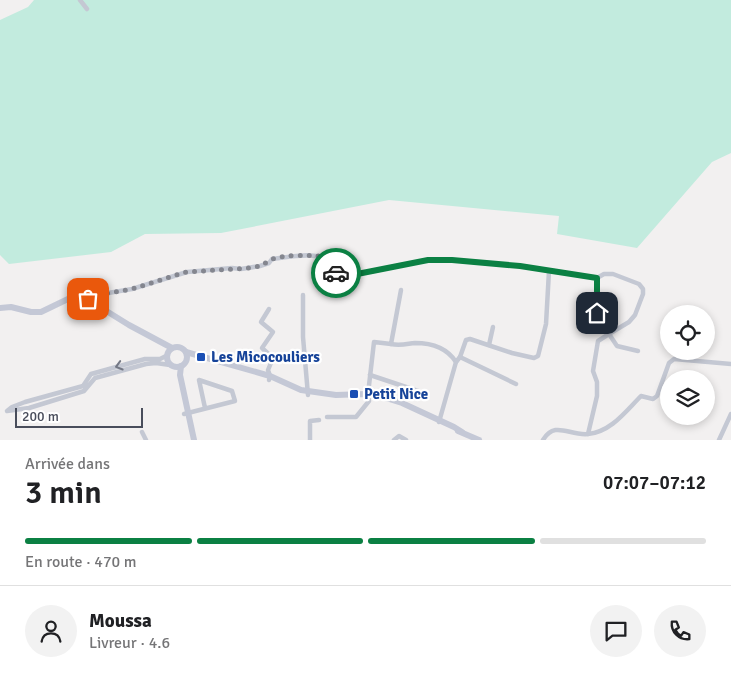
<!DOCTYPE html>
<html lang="fr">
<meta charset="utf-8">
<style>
:root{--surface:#fff;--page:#f2f2f2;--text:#202124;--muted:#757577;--line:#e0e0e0;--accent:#0b8043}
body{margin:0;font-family:Signika,sans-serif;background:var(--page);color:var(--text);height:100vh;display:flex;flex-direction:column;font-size:19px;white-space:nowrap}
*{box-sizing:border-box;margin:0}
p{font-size:16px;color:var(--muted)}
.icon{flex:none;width:28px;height:28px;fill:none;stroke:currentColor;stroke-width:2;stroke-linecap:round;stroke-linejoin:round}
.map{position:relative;height:440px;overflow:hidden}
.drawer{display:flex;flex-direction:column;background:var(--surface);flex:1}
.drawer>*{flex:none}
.controls{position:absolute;left:660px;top:305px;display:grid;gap:10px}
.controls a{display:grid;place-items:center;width:55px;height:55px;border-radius:50%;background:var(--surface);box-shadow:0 2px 8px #0003;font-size:25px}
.scale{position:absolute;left:15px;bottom:12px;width:128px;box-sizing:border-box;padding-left:5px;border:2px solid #494d5b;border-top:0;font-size:14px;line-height:18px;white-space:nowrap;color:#494d5b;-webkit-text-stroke:4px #fff;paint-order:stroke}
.pin{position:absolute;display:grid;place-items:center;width:42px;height:42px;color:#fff;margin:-21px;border-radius:10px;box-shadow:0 2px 8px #0006}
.courier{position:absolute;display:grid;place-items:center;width:50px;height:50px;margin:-25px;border:4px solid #0b8043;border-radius:50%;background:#fff;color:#222;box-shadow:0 1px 6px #0007}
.summary em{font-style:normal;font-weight:600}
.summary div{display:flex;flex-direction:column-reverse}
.summary{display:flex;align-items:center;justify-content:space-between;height:85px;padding:0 25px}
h1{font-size:32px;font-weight:600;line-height:38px}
.bar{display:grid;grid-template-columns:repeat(4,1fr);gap:8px 5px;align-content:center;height:60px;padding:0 25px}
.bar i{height:6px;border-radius:4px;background:var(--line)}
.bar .active{background:var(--accent)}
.bar p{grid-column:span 4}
.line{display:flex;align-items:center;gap:12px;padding:0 25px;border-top:1px solid var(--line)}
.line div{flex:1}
.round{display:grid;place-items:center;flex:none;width:52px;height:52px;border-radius:26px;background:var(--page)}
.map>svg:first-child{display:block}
.green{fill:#c2ebde}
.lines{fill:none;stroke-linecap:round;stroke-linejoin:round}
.street{stroke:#c4c8d3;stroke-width:4.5}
.secondary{stroke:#c4c8d6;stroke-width:6}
.oneway{stroke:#747885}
.done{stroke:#84868f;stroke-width:5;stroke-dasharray:0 9}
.route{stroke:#0b8043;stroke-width:6}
.transit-dot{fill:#1a4fb4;stroke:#fff;stroke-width:2}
.labels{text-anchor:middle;stroke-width:4.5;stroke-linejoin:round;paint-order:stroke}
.transit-label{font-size:15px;font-weight:bold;fill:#164399;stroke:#fff;text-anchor:start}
</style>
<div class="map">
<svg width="731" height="440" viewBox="0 0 731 440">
<rect width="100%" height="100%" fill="#f2f0f0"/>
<!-- green -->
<polygon class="green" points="34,0 731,0 731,153 712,162 637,248 557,234 559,216 389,200 221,233 145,234 111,252 9,264 0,255 0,20 28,7"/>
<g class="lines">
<!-- street -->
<g class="street">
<polyline points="80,0 87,9"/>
<polygon points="604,274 613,274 639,284 643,289 643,294 635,315 629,322 609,334 597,313 597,278"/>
<polyline points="303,295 303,337 308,395"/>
<path d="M84,297L132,289L187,272L232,268L241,269L260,266L269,263L272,259C283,258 311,252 321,258C329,263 332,274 342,277L428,260H452L520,266L597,278"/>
<path d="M391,344C400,346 406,344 415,343C432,343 447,348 456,362"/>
<polyline points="489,345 493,327"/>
<polyline points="166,356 160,359 145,359 91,374 83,386 25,402 12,407 7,411 29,408 84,391 95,378 146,364 156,363 170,365"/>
<polyline points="460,357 516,384"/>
<polyline points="370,375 418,391"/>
<polyline points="269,380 270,376 268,370 273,358 262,348 273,332 261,322 269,309"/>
<polyline points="184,414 235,401 232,391 199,380 205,408"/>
<polyline points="327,417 356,417 369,401 368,394 374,342 391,344 401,290"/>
<polyline points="439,422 456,362 460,357 466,340 470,339 512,353 534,358 538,356 546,324 549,271"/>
<polyline points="142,432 146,440"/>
<polyline points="588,434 597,396 597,382 593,371 598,341 609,334 617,346 638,351"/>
<polyline points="310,440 310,421 319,420"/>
<polyline points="394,440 399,436 406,440"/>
<path d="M543,440C555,420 569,436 588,434C611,432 626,411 641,396L653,399L657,396L669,363L674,359L731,364"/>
<polyline points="719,440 731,414"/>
</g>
<!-- secondary -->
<g class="secondary">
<polyline points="0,308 11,307 31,312 41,312 70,298 87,299 129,325 172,348"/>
<circle cx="177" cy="357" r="10"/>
<polyline points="186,352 270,376 301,390 336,395 366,394 386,398 402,403 454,427 462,432"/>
<polyline points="181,366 180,375 194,440"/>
<polyline points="458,431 479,440"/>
</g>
</g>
<!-- one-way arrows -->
<defs><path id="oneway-chevron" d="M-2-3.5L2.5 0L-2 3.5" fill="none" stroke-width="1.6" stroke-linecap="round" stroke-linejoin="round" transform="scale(1.25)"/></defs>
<use class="oneway" href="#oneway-chevron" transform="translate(119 366) rotate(164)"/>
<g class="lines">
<!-- done -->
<path class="done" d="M88,299L80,298L132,289L186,272L250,268C263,266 263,264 273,259C283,255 307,255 318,256L321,258L336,273"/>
<!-- route -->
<polyline class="route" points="336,273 342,277 428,260 452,260 520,266 597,278 597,313"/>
</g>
<!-- markers -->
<g class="transit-dot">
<rect x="196" y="352" width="10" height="10" rx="2.5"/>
<rect x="349" y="389" width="10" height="10" rx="2.5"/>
</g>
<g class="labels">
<!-- transit labels -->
<g class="transit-label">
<text x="211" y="362">Les Micocouliers</text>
<text x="364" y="399">Petit Nice</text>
</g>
</g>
</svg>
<div class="controls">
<a><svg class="icon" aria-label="locate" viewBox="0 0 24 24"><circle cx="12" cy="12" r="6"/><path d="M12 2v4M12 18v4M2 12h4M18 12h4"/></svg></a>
<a><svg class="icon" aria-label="layers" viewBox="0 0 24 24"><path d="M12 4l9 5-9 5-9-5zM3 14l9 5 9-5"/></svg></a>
</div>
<div class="scale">200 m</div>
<div class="pin" style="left:88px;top:299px;background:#ea580c"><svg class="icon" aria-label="bag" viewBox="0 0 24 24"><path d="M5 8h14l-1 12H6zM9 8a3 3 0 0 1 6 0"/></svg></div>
<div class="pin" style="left:597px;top:313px;background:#1f2937"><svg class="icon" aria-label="home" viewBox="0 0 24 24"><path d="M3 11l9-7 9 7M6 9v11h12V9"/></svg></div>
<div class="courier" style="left:336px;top:273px"><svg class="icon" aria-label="car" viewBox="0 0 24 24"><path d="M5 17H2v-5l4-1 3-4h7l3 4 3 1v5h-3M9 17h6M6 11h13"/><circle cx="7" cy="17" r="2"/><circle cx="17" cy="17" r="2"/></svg></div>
</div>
<section class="drawer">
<div class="summary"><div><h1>3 min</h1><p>Arrivée dans</p></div><em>07:07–07:12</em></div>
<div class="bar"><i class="active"></i><i class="active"></i><i class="active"></i><i></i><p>En route · 470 m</p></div>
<div class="line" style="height:90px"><a class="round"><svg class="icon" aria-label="person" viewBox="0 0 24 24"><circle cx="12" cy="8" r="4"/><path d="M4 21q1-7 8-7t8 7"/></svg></a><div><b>Moussa</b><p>Livreur · 4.6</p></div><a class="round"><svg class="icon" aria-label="chat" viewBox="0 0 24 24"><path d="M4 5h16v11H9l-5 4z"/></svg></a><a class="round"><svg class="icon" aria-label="phone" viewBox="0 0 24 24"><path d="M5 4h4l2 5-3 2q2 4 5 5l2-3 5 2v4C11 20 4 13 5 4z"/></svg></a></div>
</section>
